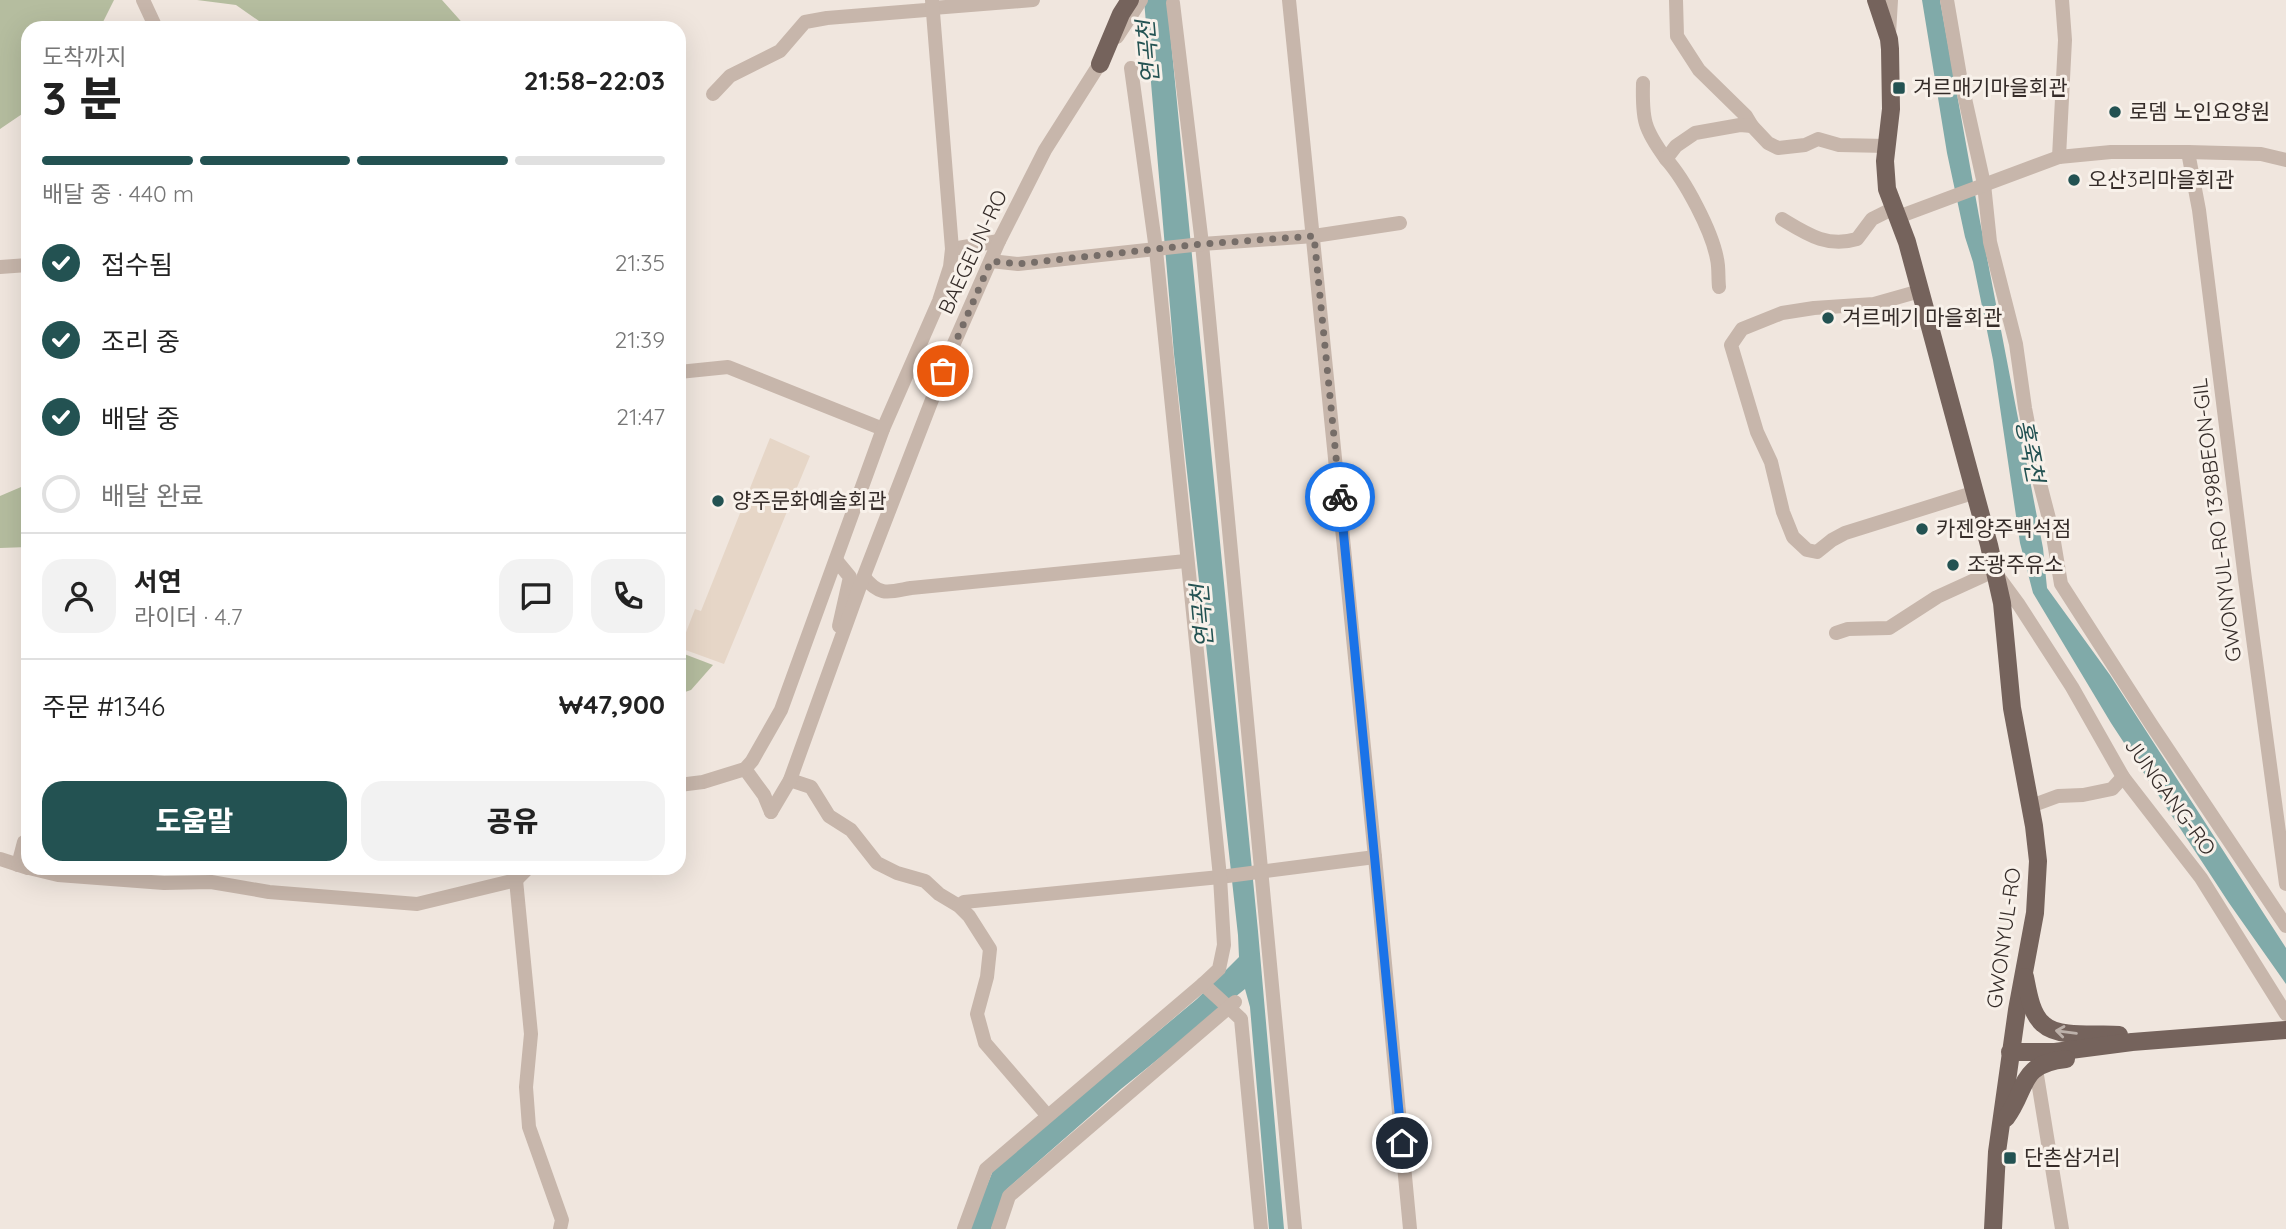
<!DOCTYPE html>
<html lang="ko">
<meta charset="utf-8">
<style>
:root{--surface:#fff;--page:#f2f2f2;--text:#222;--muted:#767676;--line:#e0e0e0;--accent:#235252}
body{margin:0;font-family:Quicksand,"Noto Sans KR",sans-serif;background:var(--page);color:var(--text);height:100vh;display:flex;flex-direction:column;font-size:26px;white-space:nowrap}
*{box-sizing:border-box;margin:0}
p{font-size:23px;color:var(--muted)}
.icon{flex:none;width:38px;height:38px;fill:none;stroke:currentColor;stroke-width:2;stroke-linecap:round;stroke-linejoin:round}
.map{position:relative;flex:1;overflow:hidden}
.side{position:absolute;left:21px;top:21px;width:665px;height:854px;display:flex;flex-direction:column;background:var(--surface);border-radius:21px;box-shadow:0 7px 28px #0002}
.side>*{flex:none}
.pin{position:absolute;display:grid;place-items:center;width:60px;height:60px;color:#fff;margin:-30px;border:4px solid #fff;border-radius:50%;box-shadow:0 2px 7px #0007}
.courier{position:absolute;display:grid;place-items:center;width:70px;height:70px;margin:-35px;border:5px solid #1a73e8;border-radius:50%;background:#fff;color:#222;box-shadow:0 2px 9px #0007}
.summary em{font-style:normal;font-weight:800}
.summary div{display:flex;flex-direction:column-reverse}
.summary{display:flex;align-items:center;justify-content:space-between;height:119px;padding:0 21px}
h1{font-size:46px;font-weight:800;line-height:52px}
.bar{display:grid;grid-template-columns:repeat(4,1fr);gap:10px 7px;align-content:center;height:84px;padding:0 21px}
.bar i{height:9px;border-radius:5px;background:var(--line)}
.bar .active{background:var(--accent)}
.bar p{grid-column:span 4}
.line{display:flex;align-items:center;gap:18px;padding:0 21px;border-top:2px solid var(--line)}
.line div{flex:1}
.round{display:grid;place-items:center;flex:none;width:74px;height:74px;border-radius:21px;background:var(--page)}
ol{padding:0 21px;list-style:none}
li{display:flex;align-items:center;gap:21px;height:77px}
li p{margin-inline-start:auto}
li .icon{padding:7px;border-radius:50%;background:var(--accent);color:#fff;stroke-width:4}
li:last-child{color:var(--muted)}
li i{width:38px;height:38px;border:4px solid var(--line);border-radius:50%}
.button{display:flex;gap:14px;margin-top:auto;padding:14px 21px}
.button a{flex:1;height:80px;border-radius:21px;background:var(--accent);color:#fff;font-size:28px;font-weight:800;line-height:80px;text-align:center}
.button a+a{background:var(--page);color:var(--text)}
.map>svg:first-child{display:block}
.green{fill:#b5bd9f}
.plaza{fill:#e6d6c7}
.water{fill:#80aaa9}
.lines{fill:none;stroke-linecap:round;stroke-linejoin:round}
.minor{stroke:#c7b6ab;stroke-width:14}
.major{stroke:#75635c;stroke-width:18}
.oneway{stroke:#bdb1aa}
.done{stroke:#766d68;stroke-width:7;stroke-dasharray:0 12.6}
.route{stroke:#1a73e8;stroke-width:9}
.poi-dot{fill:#235252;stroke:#f8f1ea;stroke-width:2.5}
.labels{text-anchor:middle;stroke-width:6;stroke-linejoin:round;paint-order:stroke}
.poi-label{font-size:21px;fill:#352c29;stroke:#f8f1ea;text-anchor:start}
.street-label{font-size:21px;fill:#352c29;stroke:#f8f1ea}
.water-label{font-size:23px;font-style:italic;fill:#235252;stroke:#f8f1ea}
</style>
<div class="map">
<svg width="2286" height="1229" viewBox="0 0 2286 1229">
<rect width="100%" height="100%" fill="#f0e6de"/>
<!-- green -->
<g class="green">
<polygon points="0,0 114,0 100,28 28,28 28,110 0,129"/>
<polygon points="197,0 442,0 467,28 269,28 236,5"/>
<polygon points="28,484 28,547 0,548 0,496"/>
<polygon points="679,652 713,665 691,690 679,694"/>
</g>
<!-- plaza -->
<polygon class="plaza" points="770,438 810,456 724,664 680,648 695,609 701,611"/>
<!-- water -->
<g class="water">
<polygon points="1144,0 1167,0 1258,931 1284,1229 1269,1229 1250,1007 1245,989 1121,1089 1007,1189 991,1229 969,1229 994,1168 1197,999 1239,957 1238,935 1174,354"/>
<polygon points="1922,0 1940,0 1979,216 2043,548 2047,588 2110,675 2286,948 2286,984 2229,903 2111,723 2033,593 2020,543 1993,360 1973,262 1965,237 1947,153"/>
</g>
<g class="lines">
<!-- minor -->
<g class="minor">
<polyline points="143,0 156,28"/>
<polyline points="1289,0 1375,857 1410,1229"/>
<polyline points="1676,0 1677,36 1699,70 1746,116 1752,126 1768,143 1778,148 1805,145 1818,139 1839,145 1887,146"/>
<polyline points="1947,0 1960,76 1984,184 1990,242 2016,344 2025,408 2038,476 2052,530 2061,584 2151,724 2286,926"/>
<polyline points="1173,3 1202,244 1295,1229"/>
<polyline points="1889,34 1891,0"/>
<polyline points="1117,37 1141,0"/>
<path d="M1643,83C1642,120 1644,129 1666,159"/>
<polyline points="713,94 730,76 780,51 805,22 827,18 926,10 933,8 1033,0"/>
<polyline points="2188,152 2199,210 2245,579 2286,884"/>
<polyline points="2059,157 2065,40 2062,0"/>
<polyline points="1898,217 2059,157 2111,152 2188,152 2261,154 2286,160"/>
<path d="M1782,219C1807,234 1827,248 1857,239L1872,219L1894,208"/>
<polyline points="952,249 999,241"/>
<polyline points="991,261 1018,264 1202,244 1314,236 1400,223"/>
<polyline points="0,267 28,265"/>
<path d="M1719,287C1718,278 1719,267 1717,259C1712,231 1685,180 1666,159L1676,146L1695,133L1740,125L1752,126"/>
<polyline points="1920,291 1874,304 1814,308 1782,313 1742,329 1731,345 1757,432 1771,462 1783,512 1793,537 1807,550 1817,552 1832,540 1845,533 1976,492"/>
<polyline points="679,372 728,367 883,429"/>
<polyline points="836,560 850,577 839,626"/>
<path d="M864,577C880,597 889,592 911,588L1186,561"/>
<polyline points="1836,633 1848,629 1889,628 1937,597 1994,571 2019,605 2072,687 2123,777 2201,878 2286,1014"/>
<polyline points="745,769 764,795 771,812"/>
<polyline points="790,780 811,787 829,816 851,830 877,863 897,873 925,881 939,894 959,906 969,916 990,949 987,977 977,1014 985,1043 1047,1115"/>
<polyline points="679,785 703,782 745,769 752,761 781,710 883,429 939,301 950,267 952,249 932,0"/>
<polyline points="2031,806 2058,796 2083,795 2112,789 2123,777"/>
<polyline points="771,812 790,780 860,586 952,348 999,241 1045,150 1104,57"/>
<polyline points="0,859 28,868"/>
<polyline points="18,865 24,842 28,840"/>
<polyline points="29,868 58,875 164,883 211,882 269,892 417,904 516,880 528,868"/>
<polyline points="516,880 531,1034 526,1087 529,1127 562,1220 560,1229"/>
<polyline points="959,906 964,902 1220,877 1375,857"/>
<polyline points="1203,984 1241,1019 1261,1229"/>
<polyline points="2036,1069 2062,1229"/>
<polyline points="964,1229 986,1169 1203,984 1219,969 1224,945 1220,877 1156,250 1131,68"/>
<polyline points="998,1229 1009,1196 1235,1002"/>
</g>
<!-- major -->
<g class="major">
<polyline points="1876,0 1889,39 1890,49 1891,109 1885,161 1887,189 1907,242 1989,545 2002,603 2012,708 2034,826 2038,861 2035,913 2017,1010 1997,1152 1993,1229"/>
<polyline points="1100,64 1121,14 1130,0"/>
<path d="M2025,977C2028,992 2031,1014 2043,1024C2059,1039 2099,1033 2119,1035"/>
<polyline points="2010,1052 2055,1052 2132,1042 2286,1030"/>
<path d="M2006,1118C2028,1089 2018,1064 2066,1059"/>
</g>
</g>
<!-- one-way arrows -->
<defs><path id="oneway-shaft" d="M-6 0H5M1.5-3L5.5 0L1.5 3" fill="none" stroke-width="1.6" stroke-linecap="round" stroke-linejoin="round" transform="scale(1.75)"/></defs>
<use class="oneway" href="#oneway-shaft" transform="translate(2066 1032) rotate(-173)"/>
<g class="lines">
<!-- done -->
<polyline class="done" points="943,371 991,261 1018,264 1202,244 1314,236 1340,497"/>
<!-- route -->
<polyline class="route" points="1340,497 1402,1143"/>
</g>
<!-- markers -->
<g class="poi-dot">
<rect x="1892" y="81" width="14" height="14" rx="3.5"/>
<circle cx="2115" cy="112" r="7"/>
<circle cx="2074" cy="180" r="7"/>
<circle cx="1828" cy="318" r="7"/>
<circle cx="718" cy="501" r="7"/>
<circle cx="1922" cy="529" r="7"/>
<circle cx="1953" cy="565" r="7"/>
<rect x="2003" y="1151" width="14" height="14" rx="3.5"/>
</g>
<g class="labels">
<!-- poi labels -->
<g class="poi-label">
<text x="1913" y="95">겨르매기마을회관</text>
<text x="2129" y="119">로뎀 노인요양원</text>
<text x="2088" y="187">오산3리마을회관</text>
<text x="1842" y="325">겨르메기 마을회관</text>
<text x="732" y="508">양주문화예술회관</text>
<text x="1936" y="536">카젠양주백석점</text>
<text x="1967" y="572">조광주유소</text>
<text x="2024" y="1165">단촌삼거리</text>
</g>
<!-- street labels -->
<g class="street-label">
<text transform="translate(973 252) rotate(-65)" y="7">BAEGEUN-RO</text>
<text transform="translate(2217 520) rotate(-97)" y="7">GWONYUL-RO 1398BEON-GIL</text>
<text transform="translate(2170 797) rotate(54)" y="7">JUNGANG-RO</text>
<text transform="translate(2004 938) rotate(-82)" y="7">GWONYUL-RO</text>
</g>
<!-- water labels -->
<g class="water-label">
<text transform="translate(1148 52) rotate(-95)" y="8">연곡천</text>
<text transform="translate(2030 451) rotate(79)" y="8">홍죽천</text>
<text transform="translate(1202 616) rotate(-95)" y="8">연곡천</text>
</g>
</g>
</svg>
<div class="pin" style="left:943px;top:371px;background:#ea580c"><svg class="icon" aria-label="bag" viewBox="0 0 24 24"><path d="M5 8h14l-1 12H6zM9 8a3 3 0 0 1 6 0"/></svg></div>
<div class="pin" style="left:1402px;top:1143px;background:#1f2937"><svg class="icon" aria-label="home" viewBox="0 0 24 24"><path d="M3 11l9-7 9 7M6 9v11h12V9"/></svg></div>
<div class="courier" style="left:1340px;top:497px"><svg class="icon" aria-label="bike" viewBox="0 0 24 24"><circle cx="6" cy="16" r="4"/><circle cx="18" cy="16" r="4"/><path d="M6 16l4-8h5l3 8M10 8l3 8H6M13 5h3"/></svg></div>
<section class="side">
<div class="summary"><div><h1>3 분</h1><p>도착까지</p></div><em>21:58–22:03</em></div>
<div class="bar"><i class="active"></i><i class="active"></i><i class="active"></i><i></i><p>배달 중 · 440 m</p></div>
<ol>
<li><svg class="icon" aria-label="check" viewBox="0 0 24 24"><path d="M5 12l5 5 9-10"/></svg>접수됨<p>21:35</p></li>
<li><svg class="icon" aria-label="check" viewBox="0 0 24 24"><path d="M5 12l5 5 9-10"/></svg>조리 중<p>21:39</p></li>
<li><svg class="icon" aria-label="check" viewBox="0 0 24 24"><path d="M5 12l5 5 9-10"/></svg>배달 중<p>21:47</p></li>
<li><i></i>배달 완료</li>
</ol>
<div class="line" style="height:126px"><a class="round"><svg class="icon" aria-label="person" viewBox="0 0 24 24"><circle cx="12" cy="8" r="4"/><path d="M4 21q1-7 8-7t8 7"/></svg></a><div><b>서연</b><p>라이더 · 4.7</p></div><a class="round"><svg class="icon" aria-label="chat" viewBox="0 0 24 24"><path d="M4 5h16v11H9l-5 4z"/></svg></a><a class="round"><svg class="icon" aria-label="phone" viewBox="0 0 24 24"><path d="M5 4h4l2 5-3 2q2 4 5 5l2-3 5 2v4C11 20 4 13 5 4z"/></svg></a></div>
<div class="line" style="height:91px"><div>주문 #1346</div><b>₩47,900</b></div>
<div class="button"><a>도움말</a><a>공유</a></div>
</section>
</div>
